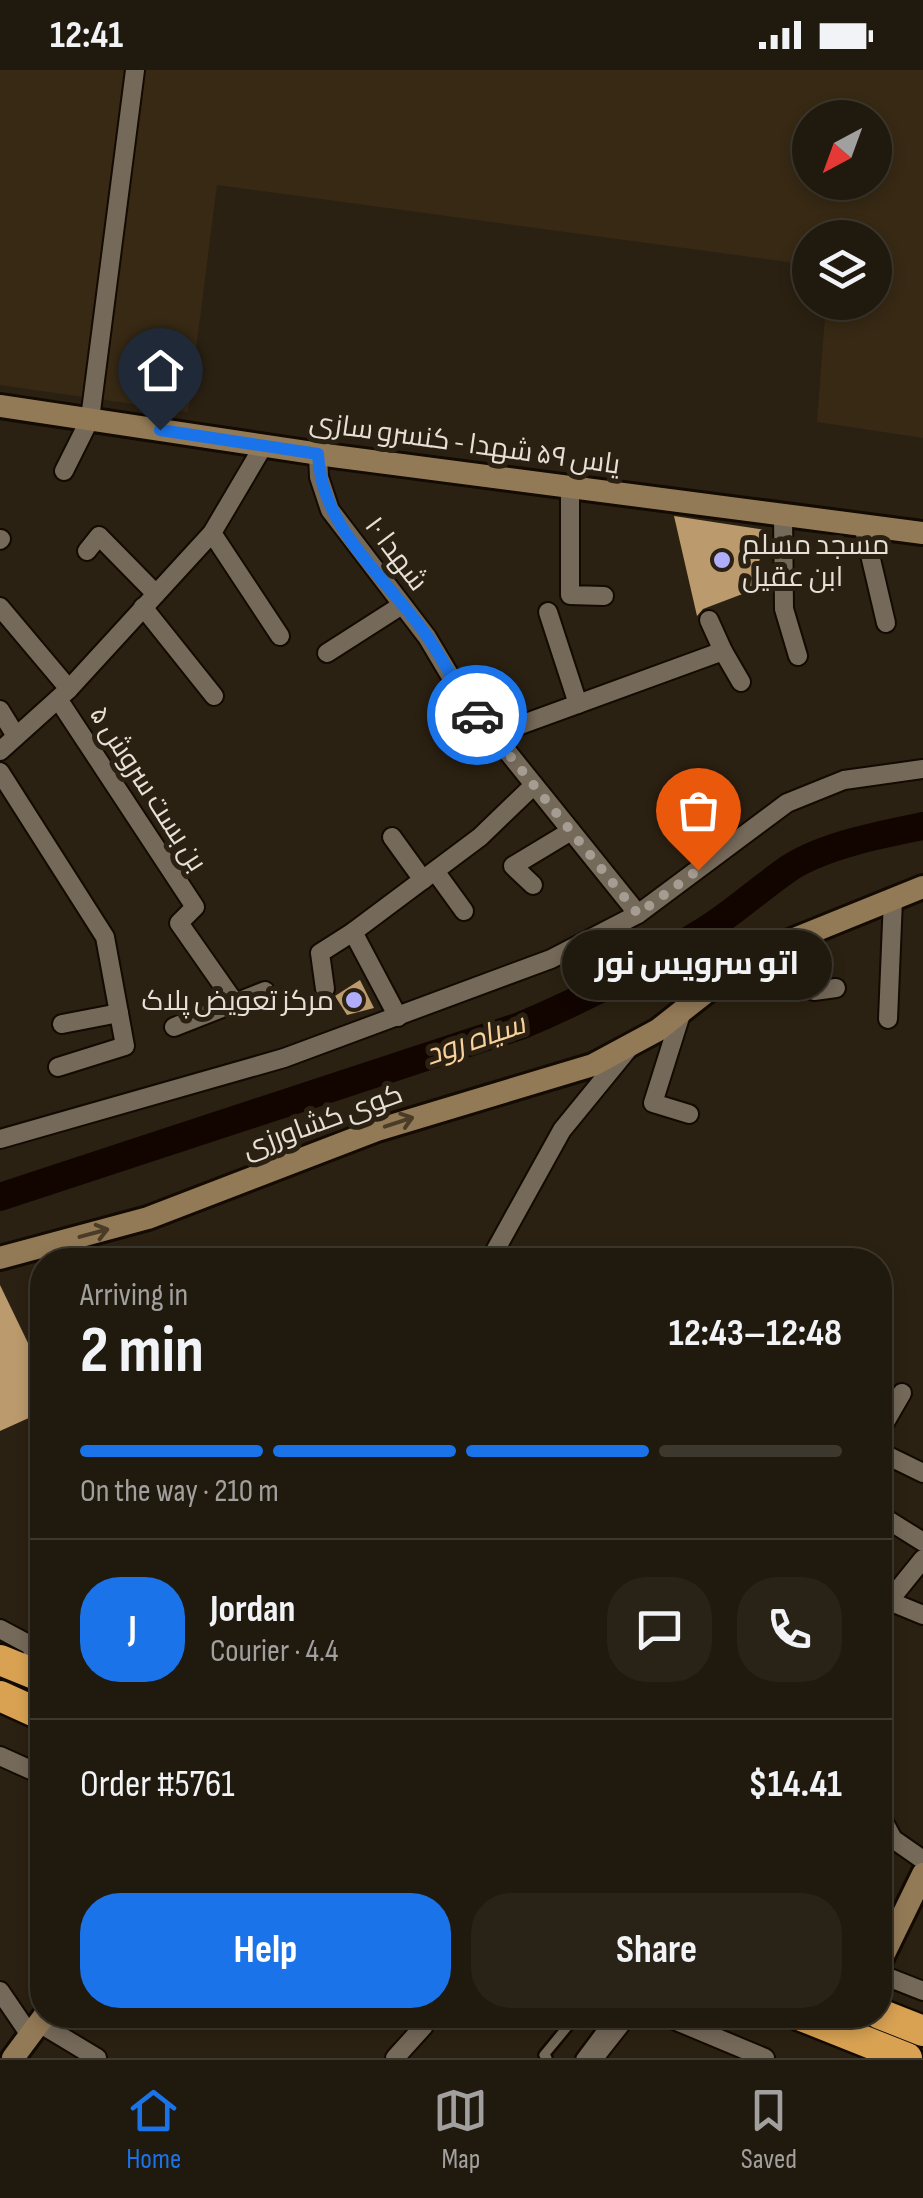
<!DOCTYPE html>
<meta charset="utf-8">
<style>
:root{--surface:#20190e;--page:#282217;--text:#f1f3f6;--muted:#a2a09e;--line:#3d382e;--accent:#1a73e8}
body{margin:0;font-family:"Sofia Sans Condensed",Cairo,sans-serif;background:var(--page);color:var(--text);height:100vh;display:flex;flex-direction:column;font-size:38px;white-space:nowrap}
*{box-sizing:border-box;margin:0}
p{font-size:32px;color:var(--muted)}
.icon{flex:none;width:55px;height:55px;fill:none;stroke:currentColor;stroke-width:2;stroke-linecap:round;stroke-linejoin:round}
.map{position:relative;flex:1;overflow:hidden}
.details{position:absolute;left:30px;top:1178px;width:862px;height:780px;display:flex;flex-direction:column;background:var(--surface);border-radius:40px;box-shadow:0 5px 15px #0003,0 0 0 2px var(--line)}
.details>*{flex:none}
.needle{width:65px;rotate:221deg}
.buttons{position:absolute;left:792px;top:30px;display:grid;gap:20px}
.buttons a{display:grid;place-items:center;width:100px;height:100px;border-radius:50%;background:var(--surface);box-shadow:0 5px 15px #0003,0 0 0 2px var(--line);font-size:50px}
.pin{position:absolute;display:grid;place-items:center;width:85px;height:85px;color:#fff;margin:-102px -42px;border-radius:50% 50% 50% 0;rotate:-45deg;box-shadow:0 0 10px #0007}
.pin .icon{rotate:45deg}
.courier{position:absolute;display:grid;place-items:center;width:100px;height:100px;margin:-50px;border:8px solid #1a73e8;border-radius:50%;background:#fff;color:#222;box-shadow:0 2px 12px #0007}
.bubble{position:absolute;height:70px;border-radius:35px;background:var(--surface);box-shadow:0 5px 15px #0003,0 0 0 2px var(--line);font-size:32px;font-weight:700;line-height:70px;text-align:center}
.headline em{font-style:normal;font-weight:700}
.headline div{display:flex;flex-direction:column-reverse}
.headline{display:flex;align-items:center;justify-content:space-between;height:170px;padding:0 50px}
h1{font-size:65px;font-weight:700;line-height:75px}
.bar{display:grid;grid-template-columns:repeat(4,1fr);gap:15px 10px;align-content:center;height:120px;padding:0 50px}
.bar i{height:12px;border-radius:8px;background:var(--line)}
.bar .active{background:var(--accent)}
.bar p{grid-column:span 4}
.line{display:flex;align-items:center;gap:25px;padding:0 50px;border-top:2px solid var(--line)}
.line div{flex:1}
.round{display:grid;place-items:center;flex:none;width:105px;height:105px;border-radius:40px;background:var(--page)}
.action{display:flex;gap:20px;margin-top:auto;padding:20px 50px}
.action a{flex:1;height:115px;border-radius:40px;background:var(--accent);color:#fff;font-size:40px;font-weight:700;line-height:115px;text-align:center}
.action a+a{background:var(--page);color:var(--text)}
.status{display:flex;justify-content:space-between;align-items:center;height:70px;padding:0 50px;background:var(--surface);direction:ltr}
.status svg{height:28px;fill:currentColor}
.dock{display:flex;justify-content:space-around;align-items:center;height:140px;border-top:2px solid var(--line);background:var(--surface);font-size:28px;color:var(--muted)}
.dock a{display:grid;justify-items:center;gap:5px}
.dock .active{color:var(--accent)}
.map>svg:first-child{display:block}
.built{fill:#372914;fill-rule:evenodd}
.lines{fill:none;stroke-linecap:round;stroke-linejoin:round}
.river{stroke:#120500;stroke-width:28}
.building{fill:#bb9a6d}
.lane-casing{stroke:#130a01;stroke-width:14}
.street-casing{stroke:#130a01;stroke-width:22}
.secondary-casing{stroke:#130a01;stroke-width:28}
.highway-casing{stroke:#130a01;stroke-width:35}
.lane{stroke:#756959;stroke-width:9}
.street{stroke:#756959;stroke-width:18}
.secondary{stroke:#937a57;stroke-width:22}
.highway{stroke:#d9a253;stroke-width:30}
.oneway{stroke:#4a3c27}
.done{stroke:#a59d92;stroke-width:10;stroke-dasharray:0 18}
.route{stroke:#1a73e8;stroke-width:12}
.poi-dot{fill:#b0aefa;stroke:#2b2112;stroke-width:4}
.labels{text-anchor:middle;stroke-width:10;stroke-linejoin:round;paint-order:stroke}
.street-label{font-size:28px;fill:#e7e0d7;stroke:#2b2112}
.poi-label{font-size:28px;fill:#e7e0d7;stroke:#2b2112;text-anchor:start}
.water-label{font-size:30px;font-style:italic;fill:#f9d19c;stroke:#2b2112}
</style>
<div class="status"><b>12:41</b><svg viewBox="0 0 49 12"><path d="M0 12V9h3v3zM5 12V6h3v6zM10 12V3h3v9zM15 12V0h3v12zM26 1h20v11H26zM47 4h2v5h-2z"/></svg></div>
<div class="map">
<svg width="923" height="1988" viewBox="0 0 923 1988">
<rect width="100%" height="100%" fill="#2b2112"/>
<!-- built -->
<path class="built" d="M0,0H923V368L817,352L826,233L875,232V168H810V195L217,115L188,342L0,315ZM810,48H875V112H810Z"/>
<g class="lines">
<!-- river -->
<path class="river" d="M0,1127L520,956C585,929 645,897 704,861C735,842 761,817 791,797C826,775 883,764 923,756"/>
</g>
<!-- building -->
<g class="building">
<polygon points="674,446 766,460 753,520 703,539 697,546"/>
<polygon points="360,910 374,938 347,945 335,926"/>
<polygon points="0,1215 42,1302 42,1342 0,1361"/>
</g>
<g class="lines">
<!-- lane casing -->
<g class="lane-casing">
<g id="lane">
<polyline points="547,1988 544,1985 577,1945"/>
<polyline points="581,1988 613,1945"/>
</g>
</g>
<!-- street casing -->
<g class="street-casing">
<g id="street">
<polyline points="318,384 319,407 330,440 427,567 461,624 638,844"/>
<polyline points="64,401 90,349 135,0"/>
<polyline points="570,417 570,525 604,526"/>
<polyline points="783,444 784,539 798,586"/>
<polyline points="863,455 886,553"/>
<polyline points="212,463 280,566"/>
<polyline points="0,470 1,469"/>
<polyline points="87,481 99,466 156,524"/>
<polyline points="0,537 69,619"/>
<polyline points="143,537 214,626"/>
<polyline points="548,542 578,634"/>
<polyline points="709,550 723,581"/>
<polyline points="327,583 402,535"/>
<polyline points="58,629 195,837 179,853 235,933"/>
<polyline points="0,640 16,666"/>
<polyline points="493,665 723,581 741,612"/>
<polyline points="0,681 69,619 212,463 264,375"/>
<polyline points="0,702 105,867 125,976 58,997"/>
<polyline points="392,767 423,810"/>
<polyline points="435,801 464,841"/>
<polyline points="533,815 513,796 571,761"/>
<polyline points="804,865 814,921 836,918"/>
<polyline points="325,919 320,883 353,862"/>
<polyline points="682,941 653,1033 689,1044"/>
<polyline points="398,947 353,862 480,767 534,715"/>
<polyline points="888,949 893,829"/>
<polyline points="62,954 119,943"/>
<polyline points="174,957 265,921"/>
<polyline points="0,1069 284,988 551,889 638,844 787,733 844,710 923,699"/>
<polyline points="490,1190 562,1060 629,978"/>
<polyline points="880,1361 902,1323"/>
<polyline points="880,1382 923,1403"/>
<polyline points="880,1445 923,1472"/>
<polyline points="889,1531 923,1489"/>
<polyline points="880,1540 889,1531 923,1545"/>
<polyline points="0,1559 30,1575 42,1601"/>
<polyline points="0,1686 42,1705"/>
<polyline points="880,1745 893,1769 923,1790"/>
<polyline points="880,1904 923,1921"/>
<polyline points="0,1921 30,1965"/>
<polyline points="662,1945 765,1988"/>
<polyline points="39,1953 97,1988"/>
<polyline points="395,1988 424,1956 415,1945"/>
<polyline points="594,1988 628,1945"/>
</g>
</g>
<!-- secondary casing -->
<g class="secondary-casing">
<g id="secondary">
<polyline points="0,336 333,386 923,463"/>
<polyline points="0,1188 148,1148 377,1060 593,995 658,960 724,908 787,872 923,817"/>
<polyline points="880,1892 923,1804"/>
<polyline points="13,1988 45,1945"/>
</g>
</g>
<!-- highway casing -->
<g class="highway-casing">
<g id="highway">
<polyline points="0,1590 42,1607"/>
<polyline points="0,1626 42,1645"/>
<polyline points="880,1944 923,1961"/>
<polyline points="799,1945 907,1988"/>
</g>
</g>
<!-- lane -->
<use href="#lane" class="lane"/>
<!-- street -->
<use href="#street" class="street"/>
<!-- secondary -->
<use href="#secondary" class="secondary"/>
<!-- highway -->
<use href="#highway" class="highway"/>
</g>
<!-- one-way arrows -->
<defs><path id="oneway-shaft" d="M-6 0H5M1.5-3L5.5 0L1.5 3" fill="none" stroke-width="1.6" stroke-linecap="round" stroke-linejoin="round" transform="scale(2.5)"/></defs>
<g class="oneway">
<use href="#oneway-shaft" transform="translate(399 1052) rotate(-18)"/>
<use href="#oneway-shaft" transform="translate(94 1163) rotate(-15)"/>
</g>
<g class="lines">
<!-- done -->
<polyline class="done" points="477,645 638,844 698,800"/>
<!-- route -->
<path class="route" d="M160,360L318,384C321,459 387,508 427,566C445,592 457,620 477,645"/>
</g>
<!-- markers -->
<g class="poi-dot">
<circle cx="722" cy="490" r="10"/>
<circle cx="354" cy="930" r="10"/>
</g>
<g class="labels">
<!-- street labels -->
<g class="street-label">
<text transform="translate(465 372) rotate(8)" y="10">یاس ۵۹ شهدا - کنسرو سازی</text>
<text transform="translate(397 483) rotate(53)" y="10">شهدا ۱۰</text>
<text transform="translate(149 718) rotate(57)" y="10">بن بست سروش ۵</text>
<text transform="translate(322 1050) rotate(-20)" y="10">کوی کشاورزی</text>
</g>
<!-- poi labels -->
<g class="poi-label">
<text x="742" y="484">مسجد مسلم<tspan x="742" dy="32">ابن عقیل</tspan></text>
<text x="334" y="940" text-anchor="end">مرکز تعویض پلاک</text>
</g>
<!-- water labels -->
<g class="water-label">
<text transform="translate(475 969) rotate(-19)" y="10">سیاه رود</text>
</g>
</g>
</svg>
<div class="buttons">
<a><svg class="needle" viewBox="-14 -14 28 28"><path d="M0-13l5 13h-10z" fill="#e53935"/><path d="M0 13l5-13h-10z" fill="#a2a09e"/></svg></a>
<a><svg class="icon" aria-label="layers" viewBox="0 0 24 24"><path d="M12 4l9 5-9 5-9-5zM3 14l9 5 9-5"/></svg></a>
</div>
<div class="pin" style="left:698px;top:800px;background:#ea580c"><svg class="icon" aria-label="bag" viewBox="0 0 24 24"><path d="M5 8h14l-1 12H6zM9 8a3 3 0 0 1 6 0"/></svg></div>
<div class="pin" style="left:160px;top:360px;background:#1f2937"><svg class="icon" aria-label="home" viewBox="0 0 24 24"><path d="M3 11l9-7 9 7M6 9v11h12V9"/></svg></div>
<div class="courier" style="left:477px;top:645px"><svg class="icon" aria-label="car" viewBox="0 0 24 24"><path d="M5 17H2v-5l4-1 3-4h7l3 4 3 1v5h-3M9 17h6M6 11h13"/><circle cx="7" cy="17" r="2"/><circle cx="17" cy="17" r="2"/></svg></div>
<div class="bubble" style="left:562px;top:860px;width:270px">اتو سرویس نور</div>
<section class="details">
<div class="headline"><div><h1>2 min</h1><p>Arriving in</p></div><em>12:43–12:48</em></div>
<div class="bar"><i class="active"></i><i class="active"></i><i class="active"></i><i></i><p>On the way · 210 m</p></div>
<div class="line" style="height:180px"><b class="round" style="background:var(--accent);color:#fff">J</b><div><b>Jordan</b><p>Courier · 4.4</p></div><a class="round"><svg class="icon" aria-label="chat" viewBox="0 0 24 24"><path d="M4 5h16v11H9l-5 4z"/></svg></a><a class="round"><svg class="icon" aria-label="phone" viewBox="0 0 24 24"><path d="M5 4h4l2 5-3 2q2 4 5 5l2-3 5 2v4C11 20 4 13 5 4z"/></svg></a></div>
<div class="line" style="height:130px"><div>Order #5761</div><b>$14.41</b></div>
<div class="action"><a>Help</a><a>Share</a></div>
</section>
</div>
<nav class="dock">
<a class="active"><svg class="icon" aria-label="home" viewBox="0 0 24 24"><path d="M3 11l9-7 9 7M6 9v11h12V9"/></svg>Home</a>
<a><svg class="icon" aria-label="map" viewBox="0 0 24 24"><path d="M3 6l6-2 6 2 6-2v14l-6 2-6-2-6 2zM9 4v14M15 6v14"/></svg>Map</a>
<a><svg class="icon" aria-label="saved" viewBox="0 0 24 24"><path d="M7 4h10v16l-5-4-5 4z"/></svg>Saved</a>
</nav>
